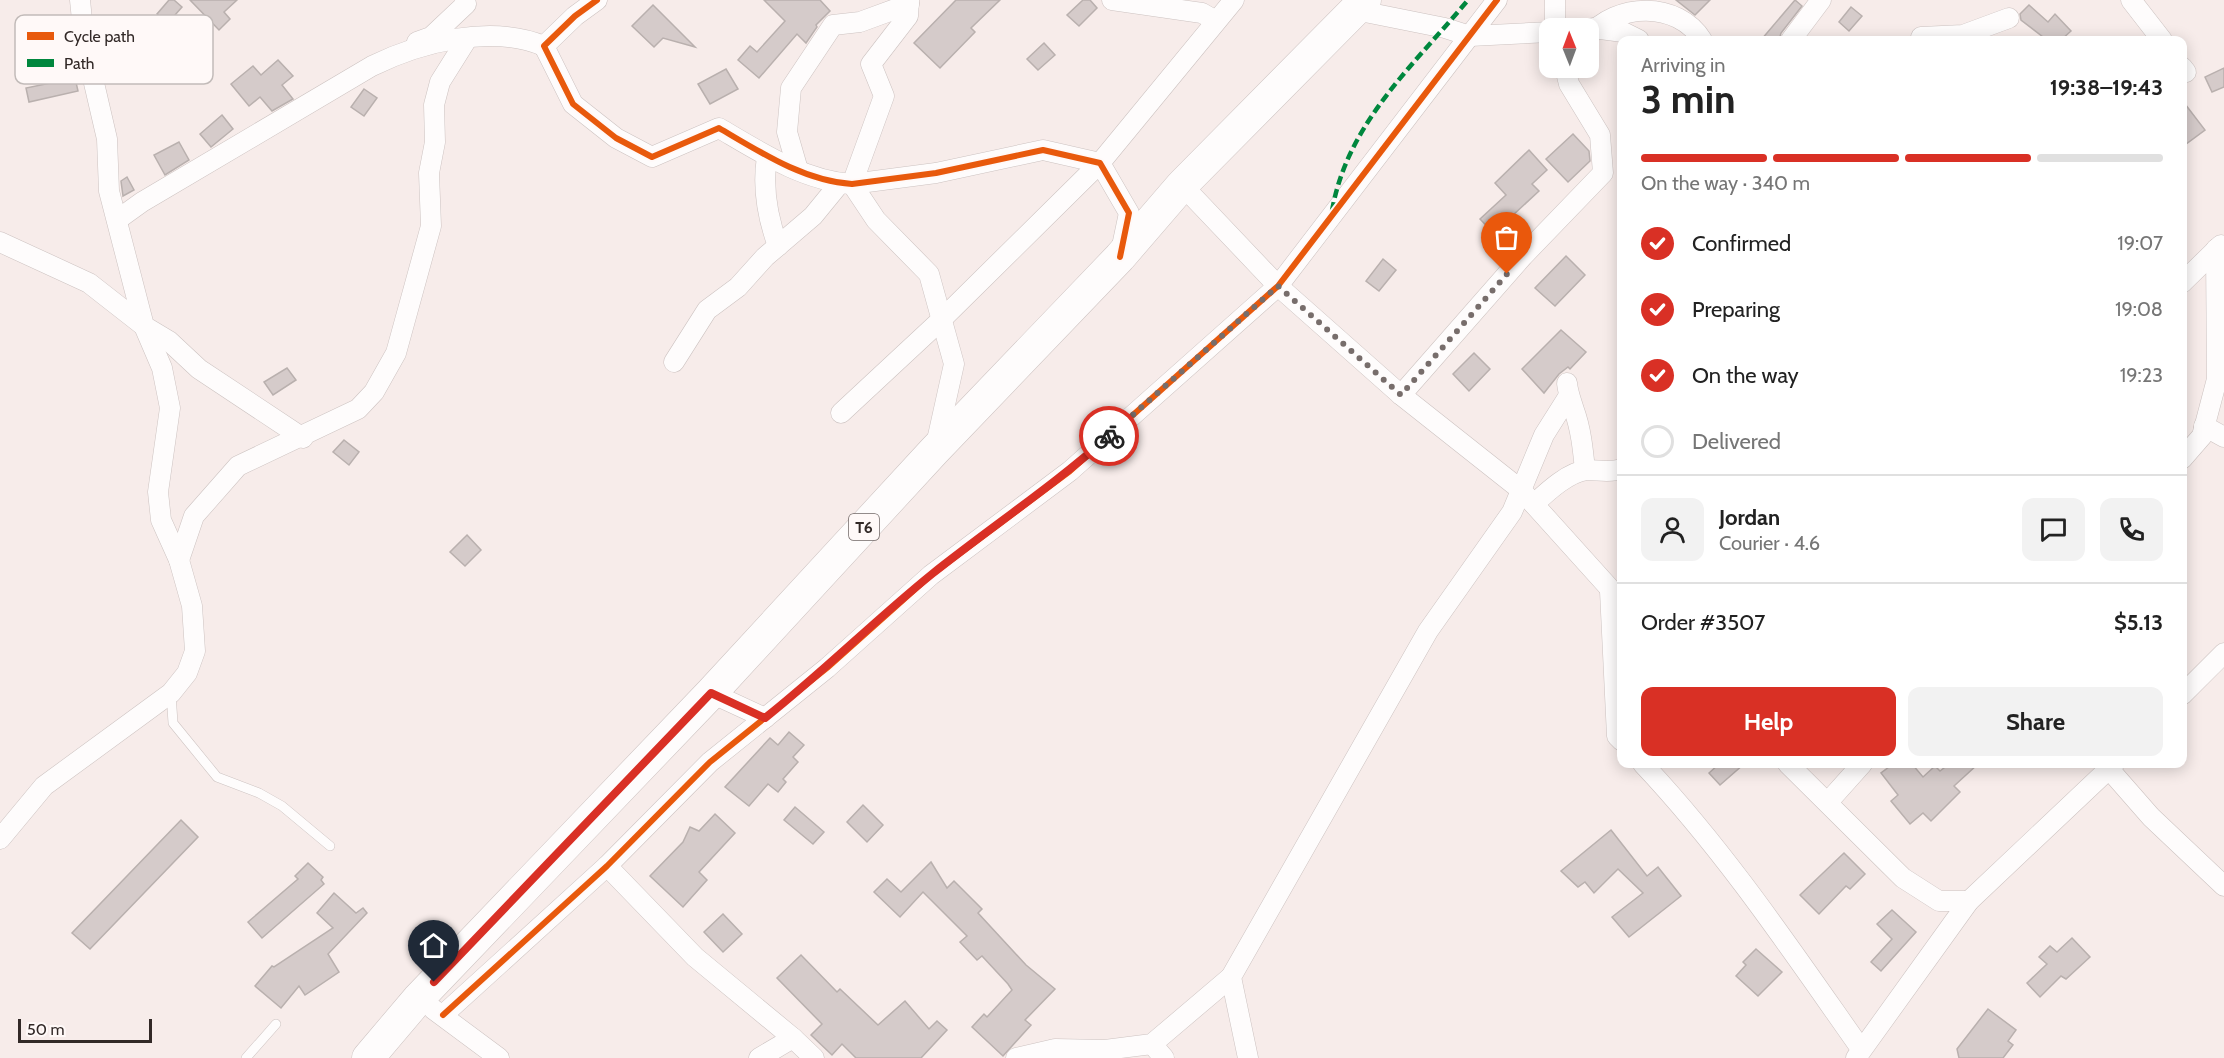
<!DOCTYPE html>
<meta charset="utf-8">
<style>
:root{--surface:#fff;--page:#f2f2f2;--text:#222;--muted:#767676;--line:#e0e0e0;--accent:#d93025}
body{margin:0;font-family:Cabin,sans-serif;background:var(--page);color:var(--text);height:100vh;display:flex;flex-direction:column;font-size:22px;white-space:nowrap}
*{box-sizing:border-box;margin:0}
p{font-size:20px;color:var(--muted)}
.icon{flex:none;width:33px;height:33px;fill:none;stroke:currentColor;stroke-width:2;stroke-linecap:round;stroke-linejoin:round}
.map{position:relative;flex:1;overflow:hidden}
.details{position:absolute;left:1617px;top:36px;width:570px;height:732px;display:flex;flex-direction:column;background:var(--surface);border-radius:12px;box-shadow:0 3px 15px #0003}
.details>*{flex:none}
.needle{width:39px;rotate:359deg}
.buttons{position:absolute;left:1539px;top:18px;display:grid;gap:12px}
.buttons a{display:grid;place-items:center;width:60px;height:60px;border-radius:12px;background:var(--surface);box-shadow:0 3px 15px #0003;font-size:30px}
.scale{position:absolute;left:18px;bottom:15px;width:134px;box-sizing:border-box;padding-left:6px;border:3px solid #322927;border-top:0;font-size:16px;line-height:21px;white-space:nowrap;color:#322927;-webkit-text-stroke:4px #fff9f8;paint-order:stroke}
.pin{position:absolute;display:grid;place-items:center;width:51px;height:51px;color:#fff;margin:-62px -26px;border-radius:50% 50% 50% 0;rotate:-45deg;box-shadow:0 0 6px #0007}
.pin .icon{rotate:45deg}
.courier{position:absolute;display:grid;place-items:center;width:60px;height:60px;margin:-30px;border:4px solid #d93025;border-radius:50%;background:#fff;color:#222;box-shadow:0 2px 8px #0007}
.head em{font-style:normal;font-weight:800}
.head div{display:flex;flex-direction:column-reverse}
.head{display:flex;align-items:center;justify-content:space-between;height:102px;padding:0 24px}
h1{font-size:39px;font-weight:800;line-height:45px}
.bar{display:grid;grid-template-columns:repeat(4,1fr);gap:9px 6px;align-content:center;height:72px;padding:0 24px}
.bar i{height:8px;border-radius:4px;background:var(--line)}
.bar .selected{background:var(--accent)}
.bar p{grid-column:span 4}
.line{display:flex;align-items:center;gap:15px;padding:0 24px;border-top:2px solid var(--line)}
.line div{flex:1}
.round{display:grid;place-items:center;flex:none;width:63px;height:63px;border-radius:12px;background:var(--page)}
ol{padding:0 24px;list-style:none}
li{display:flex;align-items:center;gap:18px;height:66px}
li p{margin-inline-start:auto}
li .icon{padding:6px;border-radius:50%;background:var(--accent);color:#fff;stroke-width:4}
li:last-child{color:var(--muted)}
li i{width:33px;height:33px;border:3px solid var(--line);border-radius:50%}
.button{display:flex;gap:12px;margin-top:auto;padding:12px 24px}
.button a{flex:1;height:69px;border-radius:12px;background:var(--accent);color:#fff;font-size:24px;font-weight:800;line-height:69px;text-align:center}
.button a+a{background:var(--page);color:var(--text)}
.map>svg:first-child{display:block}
.building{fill:#d5cbca;stroke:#b9b0ae;stroke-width:1.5}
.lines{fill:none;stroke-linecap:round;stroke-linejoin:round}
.service-casing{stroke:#ccc2c0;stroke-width:10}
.minor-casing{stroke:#ccc2c0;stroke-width:21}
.trunk-casing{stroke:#ccc2c0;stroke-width:33}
.service{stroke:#fefcfc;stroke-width:9}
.minor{stroke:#fefcfc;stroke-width:20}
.trunk{stroke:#fefcfc;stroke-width:32}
.quiet{stroke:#00873e;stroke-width:4.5;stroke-dasharray:9 4.5;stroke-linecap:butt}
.cycleway-casing{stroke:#fff9f8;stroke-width:10}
.cycleway{stroke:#e8590c;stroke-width:6}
.done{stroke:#776d6b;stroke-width:6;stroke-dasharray:0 10.8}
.route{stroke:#d93025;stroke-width:8}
.labels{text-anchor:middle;stroke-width:5;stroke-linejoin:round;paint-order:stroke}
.shield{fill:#fff9f8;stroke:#706766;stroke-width:1.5}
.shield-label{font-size:16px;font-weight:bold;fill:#322927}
.key{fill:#fff9f8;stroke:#c2bbb9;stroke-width:1.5}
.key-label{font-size:16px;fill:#322927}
</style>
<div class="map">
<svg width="2224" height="1058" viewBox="0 0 2224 1058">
<rect width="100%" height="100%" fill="#f7ecea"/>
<!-- building -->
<g class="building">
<polygon points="169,0 174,0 182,7 168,23 157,14"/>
<polygon points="190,0 237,0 224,12 230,19 219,30"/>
<polygon points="764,0 820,0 830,11 816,25 817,27 806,43 797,34 759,78 738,60 750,46 757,52 785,21"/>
<polygon points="956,0 1000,0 971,28 975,32 940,68 914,43"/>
<polygon points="1083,0 1090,0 1097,8 1079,26 1067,15"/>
<polygon points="1676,0 1710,0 1695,15"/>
<polygon points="1795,0 1802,6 1781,33 1779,40 1761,40"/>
<polygon points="653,5 695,47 663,38 654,47 632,26"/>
<polygon points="2029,5 2048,22 2055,14 2071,31 2061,40 2047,40 2021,20 2020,14"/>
<polygon points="1851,7 1862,16 1849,31 1839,22"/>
<polygon points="1044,43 1055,55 1038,70 1027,59"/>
<polygon points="278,60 293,76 282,85 293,99 272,111 260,97 249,106 231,84 253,66 261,75"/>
<polygon points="2224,68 2224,87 2212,92 2205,77"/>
<polygon points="726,69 738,89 710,104 698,84"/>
<polygon points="75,78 78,91 29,102 26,88"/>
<polygon points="364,89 377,98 364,116 351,107"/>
<polygon points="2182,100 2205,130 2182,147"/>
<polygon points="222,115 233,129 211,147 200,134"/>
<polygon points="1573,134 1589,151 1590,161 1568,182 1546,159"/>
<polygon points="179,142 189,160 165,175 154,155"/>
<polygon points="1529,150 1547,170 1532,184 1539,191 1512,216 1520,225 1502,242 1480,219 1506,195 1495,183"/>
<polygon points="127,177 134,190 123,196 121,181"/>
<polygon points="1566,256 1585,275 1555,306 1535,288"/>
<polygon points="1383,259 1396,270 1379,291 1366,281"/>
<polygon points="1561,330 1586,352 1570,369 1568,367 1559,374 1544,393 1522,369"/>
<polygon points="1474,353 1490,369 1469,391 1453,374"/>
<polygon points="287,368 296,380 273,395 264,382"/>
<polygon points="344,440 359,452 349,465 333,452"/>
<polygon points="467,535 481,550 465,566 450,552"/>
<polygon points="789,732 804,745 793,757 798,762 783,779 786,782 778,792 768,784 749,806 725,787 770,738 778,745"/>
<polygon points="1719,764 1744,764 1720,785 1709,773"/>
<polygon points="1893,764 1912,764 1923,777 1935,766 1940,771 1949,764 1978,764 1954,786 1960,792 1931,821 1923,813 1910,824 1891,801 1898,795 1881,773"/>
<polygon points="863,805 883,825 867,842 847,822"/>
<polygon points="795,807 824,832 813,844 784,820"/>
<polygon points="715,814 735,833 699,872 707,880 683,907 650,876 683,842 690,827 699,831"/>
<polygon points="181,820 198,837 90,949 72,933"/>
<polygon points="1611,830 1647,876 1658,867 1681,896 1629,937 1612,917 1643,893 1618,869 1594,893 1585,882 1578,887 1561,871"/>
<polygon points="1844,853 1865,874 1850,889 1846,886 1819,914 1800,895"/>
<polygon points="931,862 947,888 954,881 982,909 978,913 1026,965 1055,989 1025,1020 1031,1025 1003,1056 972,1027 984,1014 987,1017 1012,990 1008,984 982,956 977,960 960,942 967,936 923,892 900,917 874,892 887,879 901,892"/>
<polygon points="308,863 323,877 321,880 324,884 262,938 248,922 298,879 295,876"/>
<polygon points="334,893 356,913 363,908 367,913 328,954 339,972 305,995 299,986 281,1008 255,986 272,966 274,967 333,928 317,913"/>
<polygon points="1892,910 1916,932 1881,971 1871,962 1892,939 1877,924"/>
<polygon points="723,914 742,934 723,952 704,932"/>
<polygon points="2072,938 2090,957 2066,979 2061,976 2040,997 2027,983 2047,964 2039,957 2050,946 2057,952"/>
<polygon points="1756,949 1782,972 1758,996 1736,976 1746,965 1743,962"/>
<polygon points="801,955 837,992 840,989 878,1025 905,1001 929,1029 937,1021 947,1030 921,1058 856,1058 842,1044 832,1055 811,1035 822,1024 777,978"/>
<polygon points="1988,1009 2016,1030 2008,1041 2013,1045 2003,1058 1959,1058 1957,1049"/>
</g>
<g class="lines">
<!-- service casing -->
<g class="service-casing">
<g id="service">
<polyline points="171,693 173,723 217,777 259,793 282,806 330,846"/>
<polyline points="246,1058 276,1024"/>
</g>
</g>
<!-- minor casing -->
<g class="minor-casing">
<g id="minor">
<polyline points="80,0 84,40 107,139 109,191 144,326 169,341 199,369 303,438"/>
<path d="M597,0L575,16L544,46L573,104L616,138L652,157L719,128C760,152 804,181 852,184L936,173L1043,150L1100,163L1129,213L1121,251"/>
<polyline points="1112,0 1202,13 1216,21"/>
<polyline points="1555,0 1555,28"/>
<polyline points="2131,0 2162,40"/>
<polyline points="1355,10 1445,28 1470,36 1550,32"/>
<polyline points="1593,28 1623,32 1639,40"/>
<path d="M1588,37C1616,2 1678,1 1702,40"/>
<polyline points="1791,40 1821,0"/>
<polyline points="1923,40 1921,37 1963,35 2009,18"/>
<polyline points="417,42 431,37 466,4 465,0"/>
<polyline points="2182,67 2186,72 2182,73"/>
<path d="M767,157C762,188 767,216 778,246"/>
<polyline points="798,170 787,132 791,88 833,25 860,22 909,4"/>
<polyline points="852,184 876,220 929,274 954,364 936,445"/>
<polyline points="852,184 884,96 871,64 908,16 909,0"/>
<polyline points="1173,192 1182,185 1278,286 1401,395 1521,490 1622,602"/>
<path d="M117,220L142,202L372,66C421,42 491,24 544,46"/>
<polyline points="0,242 89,283 144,326 162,368 170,408 158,492 161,520 179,560 192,606 195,651 187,673 171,693 44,786 0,839"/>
<polyline points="2182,283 2221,245"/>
<polyline points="674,362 707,310 738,287 765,257 813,216 840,183"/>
<path d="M1567,383C1568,393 1571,400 1574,410C1581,429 1583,450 1585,470"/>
<polyline points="1401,395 1523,256 1603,173 1600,135 1569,84 1565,68"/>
<polyline points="841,413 941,320 1100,163 1234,0"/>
<polyline points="2204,426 2224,437"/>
<polyline points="2182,459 2202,436 2217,379 2216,249"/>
<path d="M1534,504C1547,492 1568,472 1587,470C1599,470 1610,473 1622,469"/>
<polyline points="179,560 194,516 238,466 358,409 374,392 396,353 431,226 429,173 435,142 434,105 440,82 467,39"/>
<polyline points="1610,591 1617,736 1622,741"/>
<polyline points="711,693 765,718"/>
<polyline points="2182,695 2224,653"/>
<path d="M1643,764C1725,851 1792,951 1861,1049"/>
<polyline points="1788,764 1903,878 1939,901 1969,901"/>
<polyline points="2109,769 2151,817 2224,886"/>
<polyline points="1828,802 1862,764"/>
<polyline points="607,866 695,957 793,1038"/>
<polyline points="433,1009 499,1058"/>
<polyline points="443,1015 607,866 710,762 827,668 931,575 1070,471 1278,286 1497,0"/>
<polyline points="1152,1044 1164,1058"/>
<polyline points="759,1058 793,1038 814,1058"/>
<polyline points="1016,1058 1055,1049 1105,1050 1152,1044 1231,977"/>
<polyline points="1248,1058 1231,977 1428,631 1512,512 1544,435 1568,397"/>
<polyline points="1856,1058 1969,901 2114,764"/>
</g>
</g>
<!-- trunk casing -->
<g class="trunk-casing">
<polyline id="trunk" points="368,1058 418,999 711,693 934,451 1120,257 1182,185 1365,0"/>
</g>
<!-- service -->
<use href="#service" class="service"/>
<!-- minor -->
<use href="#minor" class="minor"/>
<!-- trunk -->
<use href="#trunk" class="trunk"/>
<!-- quiet -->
<path class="quiet" d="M1332,211C1347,123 1414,65 1468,0"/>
<!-- cycleway casing -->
<g class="cycleway-casing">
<g id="cycleway">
<path d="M597,0L575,16L544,46L573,104L616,138L652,157L719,128C760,152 804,181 852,184L936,173L1043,150L1100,163L1129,213L1120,257"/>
<polyline points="443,1015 607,866 710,762 827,668 931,575 1070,471 1278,286 1497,0"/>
</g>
</g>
<!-- cycleway -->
<use href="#cycleway" class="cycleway"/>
</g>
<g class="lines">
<!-- done -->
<polyline class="done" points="1109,436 1278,286 1401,395 1507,274"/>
<!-- route -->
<path class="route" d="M434,982L711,693L765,718C823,672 875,620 932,574C991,527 1053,486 1109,436"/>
</g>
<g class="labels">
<!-- shield labels -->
<rect class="shield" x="849" y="514" width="30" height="26" rx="4.5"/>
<g class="shield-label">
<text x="864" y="533">T6</text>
</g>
</g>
<!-- legend -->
<rect x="15" y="15" width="198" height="69" rx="9" class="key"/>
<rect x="27" y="32" width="27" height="8" fill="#e8590c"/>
<rect x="27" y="59" width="27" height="8" fill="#00873e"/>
<g class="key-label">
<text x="64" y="42">Cycle path</text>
<text x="64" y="69">Path</text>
</g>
</svg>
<div class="buttons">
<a><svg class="needle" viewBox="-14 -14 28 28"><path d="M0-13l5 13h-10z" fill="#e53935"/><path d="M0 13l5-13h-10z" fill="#767676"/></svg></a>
</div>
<div class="scale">50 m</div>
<div class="pin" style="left:1507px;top:274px;background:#ea580c"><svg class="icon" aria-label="bag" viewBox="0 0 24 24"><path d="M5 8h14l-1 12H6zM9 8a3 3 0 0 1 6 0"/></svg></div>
<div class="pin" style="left:434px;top:982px;background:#1f2937"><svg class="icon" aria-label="home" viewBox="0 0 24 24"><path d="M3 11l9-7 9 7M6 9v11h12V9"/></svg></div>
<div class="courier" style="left:1109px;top:436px"><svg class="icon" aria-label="bike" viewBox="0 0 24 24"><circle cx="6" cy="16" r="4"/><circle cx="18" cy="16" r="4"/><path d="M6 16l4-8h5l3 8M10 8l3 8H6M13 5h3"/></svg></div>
<section class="details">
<div class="head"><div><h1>3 min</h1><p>Arriving in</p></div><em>19:38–19:43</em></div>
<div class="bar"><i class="selected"></i><i class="selected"></i><i class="selected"></i><i></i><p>On the way · 340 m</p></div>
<ol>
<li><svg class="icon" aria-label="check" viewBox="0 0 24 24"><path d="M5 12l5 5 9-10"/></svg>Confirmed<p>19:07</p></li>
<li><svg class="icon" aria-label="check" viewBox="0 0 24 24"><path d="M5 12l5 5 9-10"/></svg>Preparing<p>19:08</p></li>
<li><svg class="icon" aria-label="check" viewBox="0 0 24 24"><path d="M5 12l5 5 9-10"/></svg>On the way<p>19:23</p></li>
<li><i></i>Delivered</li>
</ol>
<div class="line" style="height:108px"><a class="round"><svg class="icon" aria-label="person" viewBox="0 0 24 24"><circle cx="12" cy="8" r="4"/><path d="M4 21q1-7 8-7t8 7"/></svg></a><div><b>Jordan</b><p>Courier · 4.6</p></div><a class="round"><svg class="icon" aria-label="chat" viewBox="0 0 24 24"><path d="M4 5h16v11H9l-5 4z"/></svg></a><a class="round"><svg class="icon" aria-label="phone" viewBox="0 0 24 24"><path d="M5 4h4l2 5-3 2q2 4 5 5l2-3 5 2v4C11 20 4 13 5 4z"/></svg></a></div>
<div class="line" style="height:78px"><div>Order #3507</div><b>$5.13</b></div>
<div class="button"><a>Help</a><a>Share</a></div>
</section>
</div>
